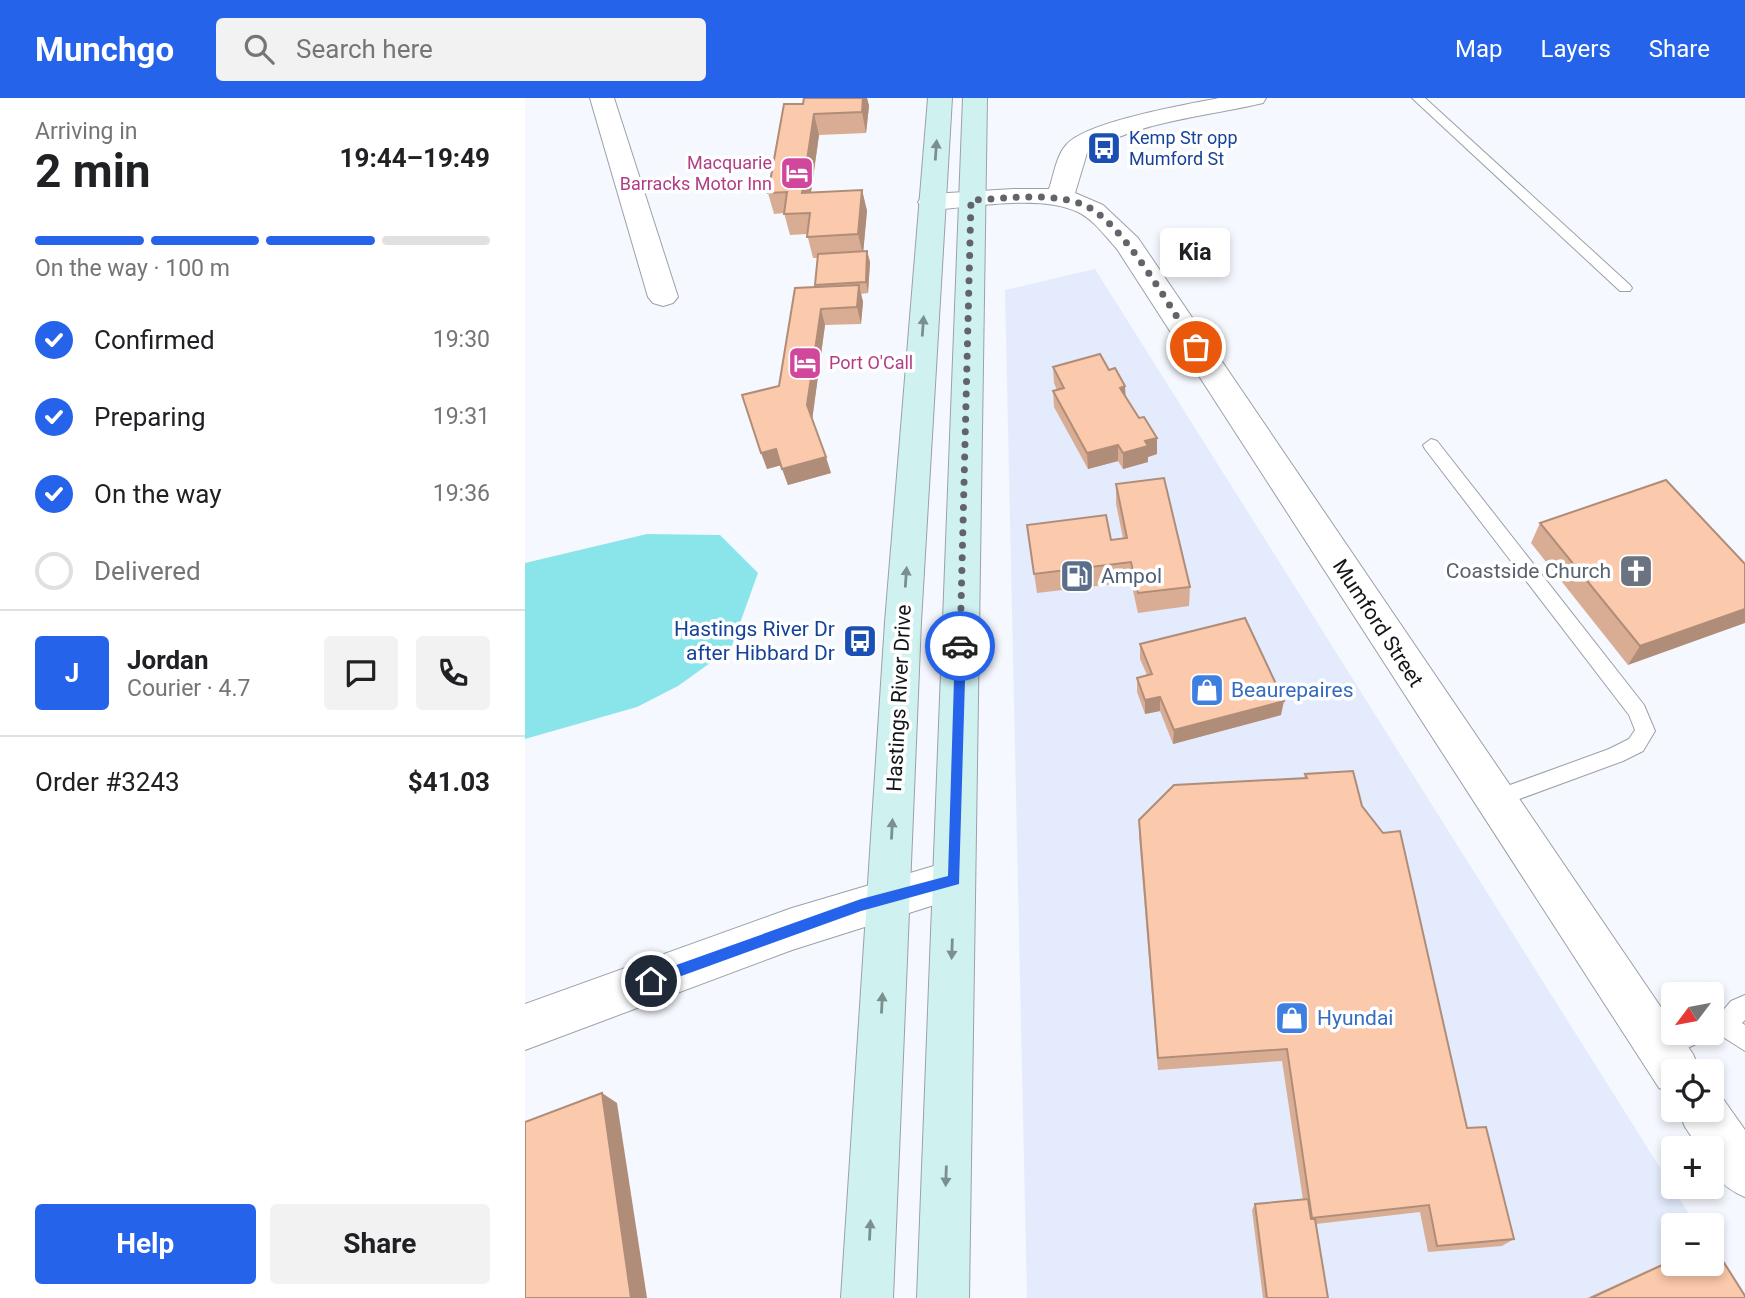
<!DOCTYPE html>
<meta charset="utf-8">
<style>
:root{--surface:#fff;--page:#f2f2f2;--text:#202124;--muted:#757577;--line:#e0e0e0;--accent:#2563eb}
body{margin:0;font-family:Roboto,sans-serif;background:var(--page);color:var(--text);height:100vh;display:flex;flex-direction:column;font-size:26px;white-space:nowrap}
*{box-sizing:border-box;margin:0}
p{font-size:23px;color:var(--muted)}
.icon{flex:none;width:38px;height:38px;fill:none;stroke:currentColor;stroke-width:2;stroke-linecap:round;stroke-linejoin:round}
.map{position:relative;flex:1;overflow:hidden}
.drawer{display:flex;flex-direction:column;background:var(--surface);width:525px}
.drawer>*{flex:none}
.needle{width:46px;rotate:238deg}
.controls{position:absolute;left:1136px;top:884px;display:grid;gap:14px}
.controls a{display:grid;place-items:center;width:63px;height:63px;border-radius:7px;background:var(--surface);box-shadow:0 4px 10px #0003;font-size:35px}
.pin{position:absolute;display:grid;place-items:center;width:60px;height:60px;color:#fff;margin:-30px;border:4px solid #fff;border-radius:50%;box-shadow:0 2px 7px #0007}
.courier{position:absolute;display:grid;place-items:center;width:70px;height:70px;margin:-35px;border:5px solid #2563eb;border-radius:50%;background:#fff;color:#222;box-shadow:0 2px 9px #0007}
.bubble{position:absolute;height:49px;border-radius:7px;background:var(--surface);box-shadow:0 4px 10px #0003;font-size:23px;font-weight:700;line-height:49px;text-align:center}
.head em{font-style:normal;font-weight:700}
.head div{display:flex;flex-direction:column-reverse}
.head{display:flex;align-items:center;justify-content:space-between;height:119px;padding:0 35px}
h1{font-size:46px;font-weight:700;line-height:52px}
.bar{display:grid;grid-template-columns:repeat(4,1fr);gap:10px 7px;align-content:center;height:84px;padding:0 35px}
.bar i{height:9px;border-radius:5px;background:var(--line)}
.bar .on{background:var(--accent)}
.bar p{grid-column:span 4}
.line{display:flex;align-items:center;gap:18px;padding:0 35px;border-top:2px solid var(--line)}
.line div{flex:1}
.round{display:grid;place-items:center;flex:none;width:74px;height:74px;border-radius:7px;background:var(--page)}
ol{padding:0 35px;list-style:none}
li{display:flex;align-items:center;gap:21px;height:77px}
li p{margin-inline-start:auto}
li .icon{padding:7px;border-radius:50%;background:var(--accent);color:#fff;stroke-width:4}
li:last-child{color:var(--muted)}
li i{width:38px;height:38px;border:4px solid var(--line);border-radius:50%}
.cta{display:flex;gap:14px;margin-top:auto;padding:14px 35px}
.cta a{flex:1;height:80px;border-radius:7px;background:var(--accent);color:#fff;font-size:28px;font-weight:700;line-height:80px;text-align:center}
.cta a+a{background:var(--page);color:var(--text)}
header{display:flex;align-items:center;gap:42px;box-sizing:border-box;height:98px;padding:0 35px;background:var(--accent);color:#fff}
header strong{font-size:33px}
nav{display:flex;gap:38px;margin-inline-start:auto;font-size:24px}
.search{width:490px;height:63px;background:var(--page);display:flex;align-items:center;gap:18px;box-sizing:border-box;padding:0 24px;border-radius:7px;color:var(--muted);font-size:26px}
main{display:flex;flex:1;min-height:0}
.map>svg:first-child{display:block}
.built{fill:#e3ebfc}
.water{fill:#8ae5ea}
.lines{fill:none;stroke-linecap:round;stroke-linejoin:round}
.service-casing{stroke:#9ba0a9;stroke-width:2}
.minor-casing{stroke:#9ba0a9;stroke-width:2}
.secondary-casing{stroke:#9ba0a9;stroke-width:2}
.service{fill:#fff;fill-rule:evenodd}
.minor{fill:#fff;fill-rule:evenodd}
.secondary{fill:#cff2f0;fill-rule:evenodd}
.wall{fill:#d8ad93}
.shaded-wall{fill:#b08d78}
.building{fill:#fbc9ab;stroke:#b08d78;stroke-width:2}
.oneway{fill:#7b8f8f}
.route{fill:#2563eb}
.done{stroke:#636469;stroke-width:7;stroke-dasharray:0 12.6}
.labels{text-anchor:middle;stroke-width:7;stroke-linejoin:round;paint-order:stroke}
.far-transit-label{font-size:18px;fill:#164399;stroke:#fff;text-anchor:start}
.far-hotel-label{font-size:18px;fill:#b23c85;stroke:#fff;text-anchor:end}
.worship-label{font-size:21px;fill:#5b616d;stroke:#fff;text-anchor:end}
.service-label{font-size:21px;fill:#4e5e75;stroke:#fff;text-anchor:start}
.street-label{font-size:21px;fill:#141519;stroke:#fff}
.transit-label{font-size:21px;fill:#164399;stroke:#fff;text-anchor:end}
.shop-label{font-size:21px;fill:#366cbe;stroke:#fff;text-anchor:start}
</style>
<header>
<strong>Munchgo</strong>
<div class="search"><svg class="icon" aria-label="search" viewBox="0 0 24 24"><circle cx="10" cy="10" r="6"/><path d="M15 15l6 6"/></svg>Search here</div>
<nav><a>Map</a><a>Layers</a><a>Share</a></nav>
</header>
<main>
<section class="drawer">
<div class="head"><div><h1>2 min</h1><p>Arriving in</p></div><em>19:44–19:49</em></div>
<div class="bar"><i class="on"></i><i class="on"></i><i class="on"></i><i></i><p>On the way · 100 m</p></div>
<ol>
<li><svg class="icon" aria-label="check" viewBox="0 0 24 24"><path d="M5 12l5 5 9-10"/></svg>Confirmed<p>19:30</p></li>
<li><svg class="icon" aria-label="check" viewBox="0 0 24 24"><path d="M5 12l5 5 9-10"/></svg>Preparing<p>19:31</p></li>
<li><svg class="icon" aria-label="check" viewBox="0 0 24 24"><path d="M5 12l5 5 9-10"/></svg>On the way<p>19:36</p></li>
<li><i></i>Delivered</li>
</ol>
<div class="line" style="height:126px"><b class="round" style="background:var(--accent);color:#fff">J</b><div><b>Jordan</b><p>Courier · 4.7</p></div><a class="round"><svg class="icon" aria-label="chat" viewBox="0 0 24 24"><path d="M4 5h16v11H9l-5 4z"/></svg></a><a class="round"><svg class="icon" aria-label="phone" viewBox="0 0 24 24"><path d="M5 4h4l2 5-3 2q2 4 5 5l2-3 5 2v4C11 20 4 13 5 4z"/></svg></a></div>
<div class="line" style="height:91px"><div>Order #3243</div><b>$41.03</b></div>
<div class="cta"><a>Help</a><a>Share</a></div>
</section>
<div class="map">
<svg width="1220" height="1200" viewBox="0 0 1220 1200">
<rect width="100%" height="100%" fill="#f5f8fe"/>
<!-- built -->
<polygon class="built" points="570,171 1171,1127 1148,1127 1148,1166 1186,1166 1217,1200 502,1200 480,192"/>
<!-- water -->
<polygon class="water" points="122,436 195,437 233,475 206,550 153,588 112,609 0,641 0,465"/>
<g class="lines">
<!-- service casing -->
<g class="service-casing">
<g id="service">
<polygon points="887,0 900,0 1105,187 1107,190 1105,193 1095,193"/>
<polygon points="906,341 912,343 1119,607 1130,633 1118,653 1098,663 970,710 963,707 960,701 963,695 1084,651 1104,641 1110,632 1104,617 900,351 898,347"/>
<polygon points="1220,897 1220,922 1217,925 1220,927 1220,953 1198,939 1181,937 1179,942 1136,963 1128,959 1124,951 1128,943 1148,933 1186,934 1186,917 1195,916 1206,903"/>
</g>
</g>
<!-- minor casing -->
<g class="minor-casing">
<g id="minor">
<polygon points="65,0 89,0 153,199 148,205 138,208 128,205 123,199"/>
<path d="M694,0H741L738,5C680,19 612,23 562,55L550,95L578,107L613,140L1148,927V934H1153L1168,956L1175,973H1148V995L1134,990L592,151C580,138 569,122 553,114C516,96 447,109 407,112L397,110L393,104L397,98L407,96L488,91H524C529,77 531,57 542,46C564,23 660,7 694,0Z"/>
<polygon points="429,762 444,768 450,782 444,796 267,852 0,952 0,906 267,810"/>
<path d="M1186,992L1194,995L1220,1032V1099C1196,1089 1186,1076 1186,1050H1174L1160,1029L1153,1012H1186Z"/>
</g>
</g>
<!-- secondary casing -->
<g class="secondary-casing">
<g id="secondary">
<polygon points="403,0 427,0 396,524 368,1200 316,1200 360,524"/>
<polygon points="438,0 462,0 444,1200 392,1200"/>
</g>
</g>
<!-- service -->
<use href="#service" class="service"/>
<!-- minor -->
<use href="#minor" class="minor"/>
<!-- secondary -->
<use href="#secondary" class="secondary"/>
</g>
<!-- wall -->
<g class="wall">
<polygon points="279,0 342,0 344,8 341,35 294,37 286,94 337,92 342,113 338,153 342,153 345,164 343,195 336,196 338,204 336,226 300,227 287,321 306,375 263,387 256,367 242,371 254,288 291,189 293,160 288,160 282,136 265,137 259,115 249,116 243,95 278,6"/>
<polygon points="528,269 601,299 632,356 623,359 623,364 598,371 593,363 563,371 529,309 528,293 532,292 529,285"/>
<polygon points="591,386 665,489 664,508 613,515 606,484 512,495 502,427 586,442 598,440 591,406"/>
<polygon points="1015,425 1220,466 1103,567 1006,445"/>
<polygon points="615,546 756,617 648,646 635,613 620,616 612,594 612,580 622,577 615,561"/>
<polygon points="780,676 837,708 942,1030 989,1141 977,1148 903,1154 895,1114 791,1126 803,1200 738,1200 727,1112 730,1106 778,1102 757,963 633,972 614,738 614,722 779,680"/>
<polygon points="1148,1161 1148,1166 1220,1200 1062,1200"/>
</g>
<!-- shaded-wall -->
<g class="shaded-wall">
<polygon points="338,0 342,0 344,8 341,35 337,14"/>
<polygon points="289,16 294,37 283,116 277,95"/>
<polygon points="337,92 342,113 338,157 333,136"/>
<polygon points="342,153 345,164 343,195 341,184"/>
<polygon points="334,187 338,204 336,226 332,209"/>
<polygon points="296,211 300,227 287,323 282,307"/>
<polygon points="600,288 601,304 595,290"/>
<polygon points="632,340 632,356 623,359 623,364 598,371 598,355 620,343"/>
<polygon points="593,347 593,363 563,371 562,355"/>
<polygon points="251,351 257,367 242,371 236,355"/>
<polygon points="301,359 306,375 263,387 257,371"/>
<polygon points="1220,511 1220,525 1103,567 1115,548"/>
<polygon points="635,599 635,613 620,616 620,602"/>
<polygon points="759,603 756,617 648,646 649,632"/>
<polygon points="77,995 92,1005 122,1200 106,1200"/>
</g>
<!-- building -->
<g class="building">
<polygon points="279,0 338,0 337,14 289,16 277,95 337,92 333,136 282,139 285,115 259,116 262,94 243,95 259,6 278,6"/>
<polygon points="342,153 341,184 290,187 293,156"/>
<polygon points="334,187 332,209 296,211 282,307 301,359 257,371 251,351 236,355 217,297 254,288 270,190"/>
<polygon points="575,256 584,272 590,270 600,288 595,290 614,320 619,319 632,340 620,343 623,348 598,355 593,347 562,355 528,293 539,290 528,269"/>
<polygon points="639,380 665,489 613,495 606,464 509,476 502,427 581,417 586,442 602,440 591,386"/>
<polygon points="1141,382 1220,466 1220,511 1115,548 1015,425"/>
<polygon points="720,520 759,603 649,632 635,599 620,602 612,580 627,576 615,546"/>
<polygon points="828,673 837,708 858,735 875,733 942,1030 961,1029 989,1141 912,1148 904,1107 787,1120 762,951 633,960 614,722 649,687 782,680 780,676"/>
<polygon points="77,995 106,1200 0,1200 0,1024"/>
<polygon points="783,1101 786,1121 790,1121 803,1200 742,1200 730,1106"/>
<polygon points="1186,1144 1220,1198 1220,1200 1066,1200 1148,1162 1148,1166 1186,1166"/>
</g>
<!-- one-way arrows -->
<defs><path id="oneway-solid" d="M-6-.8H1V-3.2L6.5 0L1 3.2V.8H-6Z" transform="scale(1.75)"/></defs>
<g class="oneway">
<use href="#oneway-solid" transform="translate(411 52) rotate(-86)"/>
<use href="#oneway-solid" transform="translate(398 228) rotate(-86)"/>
<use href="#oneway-solid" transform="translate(381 479) rotate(-86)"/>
<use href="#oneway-solid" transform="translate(367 731) rotate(-87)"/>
<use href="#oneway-solid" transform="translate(427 851) rotate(92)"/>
<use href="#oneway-solid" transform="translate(357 905) rotate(-87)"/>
<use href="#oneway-solid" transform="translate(421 1078) rotate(92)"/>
<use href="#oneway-solid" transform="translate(345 1132) rotate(-87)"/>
</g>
<!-- route -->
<polygon class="route" points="435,544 441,548 434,786 336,813 126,889 122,887 120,883 126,876 336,801 423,778 430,548"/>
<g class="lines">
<!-- done -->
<path class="done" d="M435,548L446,102C481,101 520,94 554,105C596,118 646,212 671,249"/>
</g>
<!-- icons -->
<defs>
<g id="bus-square" transform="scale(1.75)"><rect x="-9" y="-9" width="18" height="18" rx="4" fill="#1a4fb4" stroke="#fff"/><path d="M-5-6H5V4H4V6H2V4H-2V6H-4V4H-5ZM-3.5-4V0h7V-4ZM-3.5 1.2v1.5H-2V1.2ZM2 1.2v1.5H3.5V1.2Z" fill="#fff"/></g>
<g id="hotel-square" transform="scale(1.75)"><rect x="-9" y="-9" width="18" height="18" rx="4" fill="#d1479c" stroke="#fff"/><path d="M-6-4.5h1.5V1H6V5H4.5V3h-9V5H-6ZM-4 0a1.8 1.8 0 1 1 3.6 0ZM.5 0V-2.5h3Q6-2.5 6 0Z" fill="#fff"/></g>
<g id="church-square" transform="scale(1.75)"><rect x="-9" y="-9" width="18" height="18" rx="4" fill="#6b7280" stroke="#fff"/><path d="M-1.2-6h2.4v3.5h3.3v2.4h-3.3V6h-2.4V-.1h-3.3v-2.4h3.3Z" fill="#fff"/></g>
<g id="fuel-square" transform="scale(1.75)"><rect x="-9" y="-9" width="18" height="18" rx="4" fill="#5c6f8a" stroke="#fff"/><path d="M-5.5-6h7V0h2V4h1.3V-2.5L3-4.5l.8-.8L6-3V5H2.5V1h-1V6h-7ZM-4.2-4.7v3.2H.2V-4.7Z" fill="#fff"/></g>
<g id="shop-square" transform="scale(1.75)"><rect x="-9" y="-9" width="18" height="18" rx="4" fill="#3f7fe0" stroke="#fff"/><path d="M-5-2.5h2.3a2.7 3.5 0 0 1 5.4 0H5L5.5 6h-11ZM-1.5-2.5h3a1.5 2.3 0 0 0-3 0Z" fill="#fff"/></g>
</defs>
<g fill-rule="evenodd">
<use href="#bus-square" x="579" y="50"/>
<use href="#hotel-square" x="272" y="75"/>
<use href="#hotel-square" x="280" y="265"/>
<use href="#church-square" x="1111" y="473"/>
<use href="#fuel-square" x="552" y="478"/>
<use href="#bus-square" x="335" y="543"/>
<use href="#shop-square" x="682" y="592"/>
<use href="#shop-square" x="767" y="920"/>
</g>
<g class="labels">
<!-- far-transit labels -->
<g class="far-transit-label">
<text x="604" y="46">Kemp Str opp<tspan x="604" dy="21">Mumford St</tspan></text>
</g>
<!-- far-hotel labels -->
<g class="far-hotel-label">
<text x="247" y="71">Macquarie<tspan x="247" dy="21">Barracks Motor Inn</tspan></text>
<text x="304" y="271" text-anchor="start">Port O'Call</text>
</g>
<!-- worship labels -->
<g class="worship-label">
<text x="1086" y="480">Coastside Church</text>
</g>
<!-- service labels -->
<g class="service-label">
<text x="576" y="485">Ampol</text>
</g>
<!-- street labels -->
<g class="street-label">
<text transform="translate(853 525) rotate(57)" y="7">Mumford Street</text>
<text transform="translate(374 600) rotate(-87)" y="7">Hastings River Drive</text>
</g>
<!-- transit labels -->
<g class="transit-label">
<text x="310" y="538">Hastings River Dr<tspan x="310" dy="24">after Hibbard Dr</tspan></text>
</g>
<!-- shop labels -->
<g class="shop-label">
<text x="706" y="599">Beaurepaires</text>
<text x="792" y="927">Hyundai</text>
</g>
</g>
</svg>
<div class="controls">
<a><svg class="needle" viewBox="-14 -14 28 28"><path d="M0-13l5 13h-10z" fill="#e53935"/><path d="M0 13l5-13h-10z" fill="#757577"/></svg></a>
<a><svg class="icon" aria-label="locate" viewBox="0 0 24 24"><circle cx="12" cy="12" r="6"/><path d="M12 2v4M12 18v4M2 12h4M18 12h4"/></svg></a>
<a>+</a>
<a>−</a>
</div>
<div class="pin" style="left:671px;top:249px;background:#ea580c"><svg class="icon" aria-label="bag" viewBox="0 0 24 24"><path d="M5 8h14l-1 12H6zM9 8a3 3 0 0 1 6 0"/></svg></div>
<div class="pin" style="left:126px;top:883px;background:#1f2937"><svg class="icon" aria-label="home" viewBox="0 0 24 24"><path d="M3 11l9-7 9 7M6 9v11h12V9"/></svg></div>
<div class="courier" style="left:435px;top:548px"><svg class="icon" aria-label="car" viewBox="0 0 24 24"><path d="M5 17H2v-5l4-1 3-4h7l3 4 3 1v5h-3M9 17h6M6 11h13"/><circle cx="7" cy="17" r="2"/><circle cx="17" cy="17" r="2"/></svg></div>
<div class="bubble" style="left:635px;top:130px;width:70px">Kia</div>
</div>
</main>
